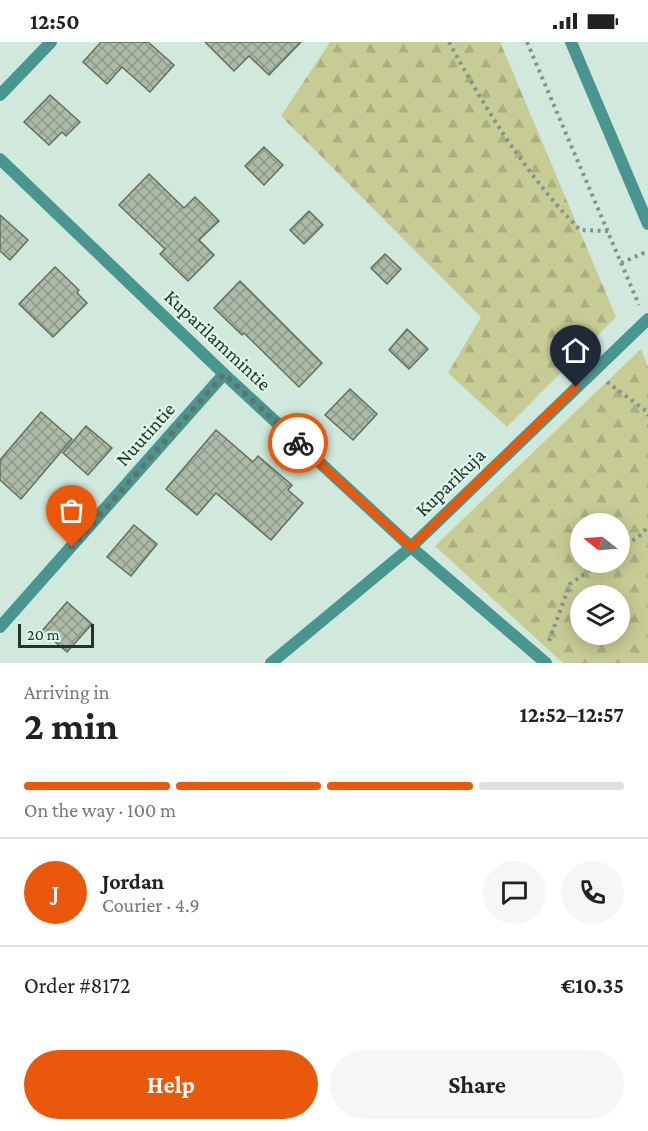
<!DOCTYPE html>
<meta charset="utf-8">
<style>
:root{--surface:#fff;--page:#f6f6f6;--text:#222;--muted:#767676;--line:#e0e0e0;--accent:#ea580c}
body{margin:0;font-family:"Crimson Pro",serif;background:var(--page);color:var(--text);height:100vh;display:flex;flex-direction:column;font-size:22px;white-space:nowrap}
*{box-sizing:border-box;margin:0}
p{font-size:20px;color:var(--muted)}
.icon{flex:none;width:33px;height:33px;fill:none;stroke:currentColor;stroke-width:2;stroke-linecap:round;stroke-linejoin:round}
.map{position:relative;height:621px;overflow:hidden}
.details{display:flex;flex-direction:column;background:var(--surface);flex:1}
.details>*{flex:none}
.needle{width:39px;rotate:287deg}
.controls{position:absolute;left:570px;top:471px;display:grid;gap:12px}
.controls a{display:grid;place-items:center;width:60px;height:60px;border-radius:50%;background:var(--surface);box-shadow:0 3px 15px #0003;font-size:30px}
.scale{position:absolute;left:18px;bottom:15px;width:76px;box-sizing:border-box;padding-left:6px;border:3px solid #28322d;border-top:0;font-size:16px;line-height:21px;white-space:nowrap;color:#28322d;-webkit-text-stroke:4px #ddf7e9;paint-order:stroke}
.pin{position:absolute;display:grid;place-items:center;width:51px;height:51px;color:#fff;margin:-62px -26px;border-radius:50% 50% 50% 0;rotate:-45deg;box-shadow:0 0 6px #0007}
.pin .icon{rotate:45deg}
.courier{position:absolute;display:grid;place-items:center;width:60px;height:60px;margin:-30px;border:4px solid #ea580c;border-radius:50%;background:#fff;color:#222;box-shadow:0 2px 8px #0007}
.head em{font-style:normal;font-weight:700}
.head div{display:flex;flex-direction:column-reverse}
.head{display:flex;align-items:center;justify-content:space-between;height:102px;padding:0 24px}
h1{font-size:39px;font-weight:700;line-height:45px}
.bar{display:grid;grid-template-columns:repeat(4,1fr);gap:9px 6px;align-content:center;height:72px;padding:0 24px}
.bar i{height:8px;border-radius:4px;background:var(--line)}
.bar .active{background:var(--accent)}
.bar p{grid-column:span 4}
.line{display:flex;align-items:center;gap:15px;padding:0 24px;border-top:2px solid var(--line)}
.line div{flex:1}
.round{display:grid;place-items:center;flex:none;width:63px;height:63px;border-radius:32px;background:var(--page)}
.cta{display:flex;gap:12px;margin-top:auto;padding:12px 24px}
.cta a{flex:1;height:69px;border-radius:36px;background:var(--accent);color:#fff;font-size:24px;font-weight:700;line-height:69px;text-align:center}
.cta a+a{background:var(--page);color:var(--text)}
.status{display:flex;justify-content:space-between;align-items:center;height:42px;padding:0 30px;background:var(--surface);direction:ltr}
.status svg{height:16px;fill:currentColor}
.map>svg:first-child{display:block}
.forest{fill:url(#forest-firs);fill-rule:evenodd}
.building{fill:url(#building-cross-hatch);stroke:#62705e;stroke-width:1.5}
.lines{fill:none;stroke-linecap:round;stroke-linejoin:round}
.path{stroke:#82948b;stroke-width:4;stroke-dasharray:3 4.5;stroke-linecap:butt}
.service{stroke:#49958f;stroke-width:12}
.minor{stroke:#49958f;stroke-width:12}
.tertiary{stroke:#49958f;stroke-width:12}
.done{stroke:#63726a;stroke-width:6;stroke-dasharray:0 10.8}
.route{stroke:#ea580c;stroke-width:8}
.labels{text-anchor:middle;stroke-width:4.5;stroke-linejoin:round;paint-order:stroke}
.street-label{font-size:20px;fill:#28322d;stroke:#ddf7e9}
</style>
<div class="status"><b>12:50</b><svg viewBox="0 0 49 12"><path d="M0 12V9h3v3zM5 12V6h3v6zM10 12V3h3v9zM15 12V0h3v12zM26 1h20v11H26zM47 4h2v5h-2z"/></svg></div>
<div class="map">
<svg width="648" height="621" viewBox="0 0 648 621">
<defs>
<pattern id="forest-firs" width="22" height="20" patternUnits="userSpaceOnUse" patternTransform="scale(1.5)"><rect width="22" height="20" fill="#c7cb94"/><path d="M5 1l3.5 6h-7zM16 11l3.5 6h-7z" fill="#abaf80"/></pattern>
<pattern id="building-cross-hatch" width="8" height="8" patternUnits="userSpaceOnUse" patternTransform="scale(1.5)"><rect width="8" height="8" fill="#acbaa6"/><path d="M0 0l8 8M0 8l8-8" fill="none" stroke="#8c9888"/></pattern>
</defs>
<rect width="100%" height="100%" fill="#d0e9dc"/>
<!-- forest -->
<g class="forest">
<polygon points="330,0 500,0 616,275 507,385 448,331 481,275 281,74"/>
<path d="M641,307L648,325V621H563L435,504ZM580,482H620V520H580ZM580,554H620V592H580Z"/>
</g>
<!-- building -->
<g class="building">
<polygon points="101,0 148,0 174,23 150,50 122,25 107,42 83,20"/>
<polygon points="205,0 301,0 269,33 249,14 234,29"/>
<polygon points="50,53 80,80 66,94 62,90 49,103 24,80"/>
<polygon points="264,105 283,123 264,143 245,124"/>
<polygon points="149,132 184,166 195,155 219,179 199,198 214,213 188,239 160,212 165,207 119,163"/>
<polygon points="309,169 323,183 304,202 290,188"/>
<polygon points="0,173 28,198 10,218 0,209"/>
<polygon points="385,212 401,227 387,242 371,226"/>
<polygon points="55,225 79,248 77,251 87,261 53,295 19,262"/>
<polygon points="240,239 322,321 299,345 244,291 242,293 214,266"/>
<polygon points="407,287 428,307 409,327 389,308"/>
<polygon points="350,347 377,372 353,398 325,373"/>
<polygon points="41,370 72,397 21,457 0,438 0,418"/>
<polygon points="86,384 112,406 88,433 63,411"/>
<polygon points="216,388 253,420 258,414 292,443 288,448 303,461 271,498 216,451 197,473 166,447"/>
<polygon points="134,483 157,502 131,534 107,515"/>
<polygon points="67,560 92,582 67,610 42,589"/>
</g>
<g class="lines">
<!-- path -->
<g class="path">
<path d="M449,0C485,67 527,134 580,188L608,189"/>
<polyline points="527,0 639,263"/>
<polyline points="621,221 648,209"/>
<polyline points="607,340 646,369 648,374"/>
<polyline points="620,507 642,492 648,484"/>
<polyline points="549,599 570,542 601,520"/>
</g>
<!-- service -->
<polyline class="service" points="411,505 546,621"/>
<!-- minor -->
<g class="minor">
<polyline points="0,53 51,0"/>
<polyline points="0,117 224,332 411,505"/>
<polyline points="0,585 224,332"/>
<polyline points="271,621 411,505 648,277"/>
</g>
<!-- tertiary -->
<polyline class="tertiary" points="571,0 648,182"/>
</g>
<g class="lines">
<!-- done -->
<polyline class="done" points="72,505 224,332 298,401"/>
<!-- route -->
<polyline class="route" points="298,401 411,505 576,345"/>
</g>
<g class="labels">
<!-- street labels -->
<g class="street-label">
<text transform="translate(218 298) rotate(43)" y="7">Kuparilammintie</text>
<text transform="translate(145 392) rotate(-48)" y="7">Nuutintie</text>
<text transform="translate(450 440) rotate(-44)" y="7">Kuparikuja</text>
</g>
</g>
</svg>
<div class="controls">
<a><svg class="needle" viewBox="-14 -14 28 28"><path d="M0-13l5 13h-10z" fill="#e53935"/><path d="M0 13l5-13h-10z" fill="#767676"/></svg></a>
<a><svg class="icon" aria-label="layers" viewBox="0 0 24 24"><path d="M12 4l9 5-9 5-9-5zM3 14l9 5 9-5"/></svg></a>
</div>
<div class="scale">20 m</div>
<div class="pin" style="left:72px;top:505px;background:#ea580c"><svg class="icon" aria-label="bag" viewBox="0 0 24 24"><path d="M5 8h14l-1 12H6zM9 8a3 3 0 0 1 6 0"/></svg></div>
<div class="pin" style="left:576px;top:345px;background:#1f2937"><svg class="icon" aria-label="home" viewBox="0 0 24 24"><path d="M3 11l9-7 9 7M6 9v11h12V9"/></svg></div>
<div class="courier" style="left:298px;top:401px"><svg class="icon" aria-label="bike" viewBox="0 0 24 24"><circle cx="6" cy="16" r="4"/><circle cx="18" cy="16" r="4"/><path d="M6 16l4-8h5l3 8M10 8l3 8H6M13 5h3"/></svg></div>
</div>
<section class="details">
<div class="head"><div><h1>2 min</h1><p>Arriving in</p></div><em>12:52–12:57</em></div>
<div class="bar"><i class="active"></i><i class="active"></i><i class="active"></i><i></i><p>On the way · 100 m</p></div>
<div class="line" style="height:108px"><b class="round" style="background:var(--accent);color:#fff">J</b><div><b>Jordan</b><p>Courier · 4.9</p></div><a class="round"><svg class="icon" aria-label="chat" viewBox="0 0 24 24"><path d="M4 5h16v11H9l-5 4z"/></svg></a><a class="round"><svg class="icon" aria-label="phone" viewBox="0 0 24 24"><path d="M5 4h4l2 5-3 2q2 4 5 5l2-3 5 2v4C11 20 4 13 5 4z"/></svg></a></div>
<div class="line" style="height:78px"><div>Order #8172</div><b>€10.35</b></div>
<div class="cta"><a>Help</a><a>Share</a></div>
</section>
